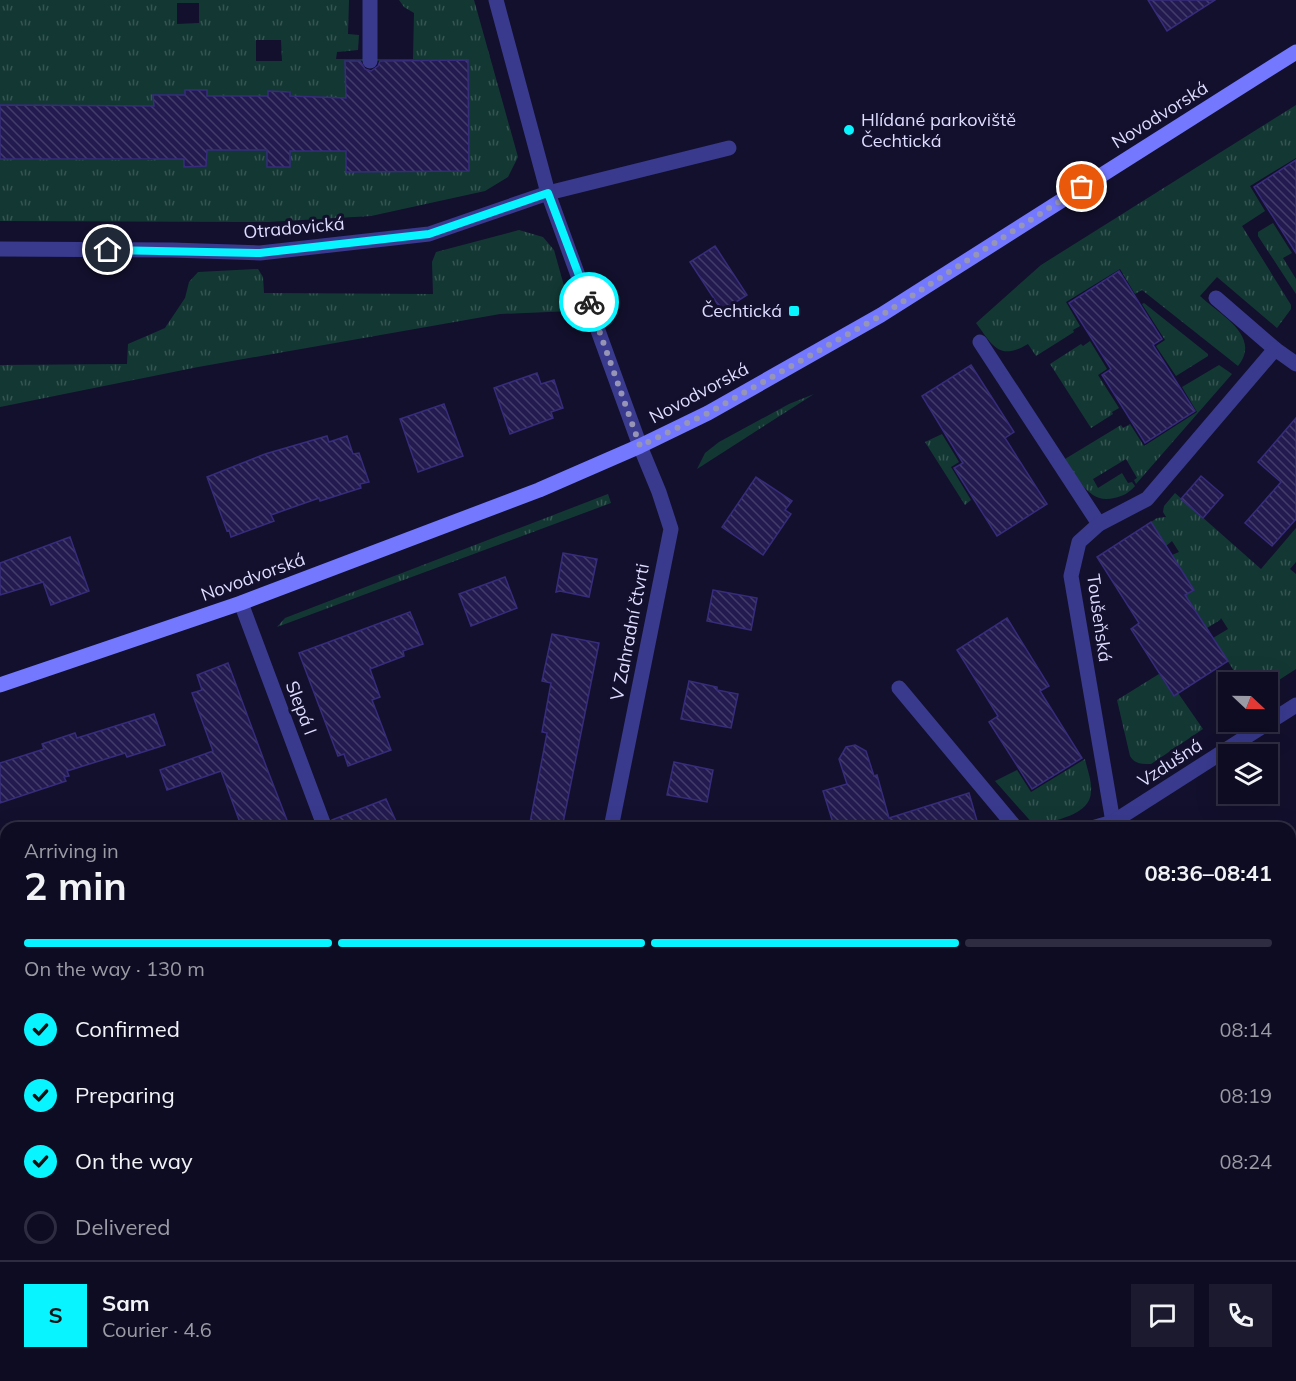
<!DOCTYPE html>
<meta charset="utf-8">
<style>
:root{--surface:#0e0c22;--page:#1c1a2f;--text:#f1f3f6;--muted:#9b9ba5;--line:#2e2c40;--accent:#08f4ff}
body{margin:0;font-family:Mulish,sans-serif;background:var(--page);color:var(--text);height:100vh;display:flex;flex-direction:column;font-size:22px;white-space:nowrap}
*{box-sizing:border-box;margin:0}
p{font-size:20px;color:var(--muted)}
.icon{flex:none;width:33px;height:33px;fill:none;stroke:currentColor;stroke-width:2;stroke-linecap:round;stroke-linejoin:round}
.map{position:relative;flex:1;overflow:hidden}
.panel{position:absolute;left:0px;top:822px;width:1296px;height:560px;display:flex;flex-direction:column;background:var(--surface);border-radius:18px 18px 0 0;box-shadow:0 6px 24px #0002,0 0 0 2px var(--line)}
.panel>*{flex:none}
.needle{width:39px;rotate:112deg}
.fabs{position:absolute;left:1218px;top:672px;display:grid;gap:12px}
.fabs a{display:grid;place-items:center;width:60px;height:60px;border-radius:0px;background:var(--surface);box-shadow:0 6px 24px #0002,0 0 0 2px var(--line);font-size:30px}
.pin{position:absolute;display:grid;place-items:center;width:51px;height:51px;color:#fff;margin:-26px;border:3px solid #fff;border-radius:50%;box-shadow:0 2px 6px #0007}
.courier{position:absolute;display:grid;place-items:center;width:60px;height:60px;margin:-30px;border:4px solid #08f4ff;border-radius:50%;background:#fff;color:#222;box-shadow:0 2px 8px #0007}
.headline em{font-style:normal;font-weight:700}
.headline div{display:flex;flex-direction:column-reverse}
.headline{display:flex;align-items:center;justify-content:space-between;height:102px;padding:0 24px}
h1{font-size:39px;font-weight:700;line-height:45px}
.bar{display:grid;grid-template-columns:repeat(4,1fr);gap:9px 6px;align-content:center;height:72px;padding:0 24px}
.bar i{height:8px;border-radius:4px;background:var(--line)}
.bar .current{background:var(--accent)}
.bar p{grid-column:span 4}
.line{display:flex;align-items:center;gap:15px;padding:0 24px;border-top:2px solid var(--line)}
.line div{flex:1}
.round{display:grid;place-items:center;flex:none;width:63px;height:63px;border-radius:0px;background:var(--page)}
ol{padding:0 24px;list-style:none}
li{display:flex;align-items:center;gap:18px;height:66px}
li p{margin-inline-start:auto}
li .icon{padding:6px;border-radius:50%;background:var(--accent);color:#111;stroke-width:4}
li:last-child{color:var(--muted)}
li i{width:33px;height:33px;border:3px solid var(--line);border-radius:50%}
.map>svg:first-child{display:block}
.grass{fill:url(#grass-tufts);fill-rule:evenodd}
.park{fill:url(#park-crowns)}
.pitch{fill:#133834}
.building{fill:url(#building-back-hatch);stroke:#372c7c;stroke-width:1.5}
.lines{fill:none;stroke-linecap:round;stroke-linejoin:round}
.service{stroke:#393a8e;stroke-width:15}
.minor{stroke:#393a8e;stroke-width:15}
.secondary{stroke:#7378ff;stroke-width:15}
.done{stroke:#9795b6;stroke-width:6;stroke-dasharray:0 10.8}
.route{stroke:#08f4ff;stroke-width:8}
.poi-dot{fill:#08f4ff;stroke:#13102d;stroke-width:2}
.labels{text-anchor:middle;stroke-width:6;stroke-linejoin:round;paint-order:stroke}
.street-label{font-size:18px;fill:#dedcff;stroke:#13102d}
.poi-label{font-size:18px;fill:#dedcff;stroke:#13102d;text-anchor:start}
</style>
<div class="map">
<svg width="1296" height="1381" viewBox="0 0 1296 1381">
<defs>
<pattern id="grass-tufts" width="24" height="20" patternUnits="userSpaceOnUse" patternTransform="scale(1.5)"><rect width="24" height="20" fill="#133834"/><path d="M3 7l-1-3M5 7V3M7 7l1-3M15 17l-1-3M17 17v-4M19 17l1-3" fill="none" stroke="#355452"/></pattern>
<pattern id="park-crowns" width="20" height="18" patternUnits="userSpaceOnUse" patternTransform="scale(1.5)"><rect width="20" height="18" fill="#133834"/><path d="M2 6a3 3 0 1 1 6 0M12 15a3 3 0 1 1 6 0" fill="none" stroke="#355452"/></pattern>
<pattern id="building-back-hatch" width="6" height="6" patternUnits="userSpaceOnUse" patternTransform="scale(1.5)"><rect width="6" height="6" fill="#231b4f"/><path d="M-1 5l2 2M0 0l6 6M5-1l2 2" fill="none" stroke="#423c69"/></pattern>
</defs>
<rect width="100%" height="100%" fill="#13102d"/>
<!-- grass -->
<g class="grass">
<path d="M0,0H349L348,34L359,35L358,50L337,52L336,59H413L414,13L404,7L399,0H474L518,157L508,177L485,191L371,216L268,222L0,221V159L153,160V149L184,150V166H206L207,150H267V167H290V151H321L346,145V172L469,171L468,60L346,61V101L321,97L290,96V91H268V96H207V90L185,91V95H154V106L0,105ZM177,3H199V23L177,24ZM256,40H281L282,61H256Z"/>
<path d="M1296,105V158L1250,186L1265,211L1242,226L1291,305V309L1277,328L1217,277L1200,296C1220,315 1262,336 1238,366L1142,290L1135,294L1120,269L1066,302L1080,326L1073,330L1074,332L1036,356L1028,344C999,361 993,346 976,323L1041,265Z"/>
<polygon points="1273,223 1292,253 1283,258 1296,279 1296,294 1258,236 1258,232"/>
<polygon points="519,230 543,237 554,250 571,311 500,314 198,367 0,407 0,365 127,364 128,344 165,328 185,298 189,282 198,272 258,269 263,277 264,293 433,294 432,262 436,252"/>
<polygon points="1144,303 1208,354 1208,356 1176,376 1156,346 1165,340 1142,304"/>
<polygon points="1090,341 1107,369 1098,375 1119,408 1112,412 1113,414 1091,428 1050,364 1081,344 1083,346"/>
<path d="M1219,365L1232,374L1136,484L1134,480L1137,478L1126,459L1093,479L1098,488L1122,473L1128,483L1132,482L1135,486C1129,493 1123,496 1114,498C1089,505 1077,476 1065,459L1121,425L1123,428L1130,424L1144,446L1197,412L1182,387Z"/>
<polygon points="814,394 697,469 705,453 719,442 789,404"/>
<polygon points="942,434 959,462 951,467 971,500 965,505 925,442"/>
<polygon points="1175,493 1261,569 1296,528 1296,562 1290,569 1296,574 1296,669 1268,687 1268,682 1241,682 1213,638 1228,629 1221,618 1220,620 1207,628 1185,595 1194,589 1172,555 1179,552 1172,541 1166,546 1151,522 1157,518 1166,517 1163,512 1164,506"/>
<polygon points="608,494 611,503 277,627 285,618"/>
<path d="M1159,674L1173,695L1178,693L1203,729L1151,764C1141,764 1135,764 1130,756L1117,700Z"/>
<path d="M1085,759C1087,769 1092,781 1091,791C1091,816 1053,820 1035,826L995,781L1017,770L1031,792Z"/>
</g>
<!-- park -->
<polygon class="park" points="542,1376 1050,1376 1050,1381 541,1381"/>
<!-- pitch -->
<polygon class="pitch" points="1293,1080 1296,1080 1296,1224 1290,1224"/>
<!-- building -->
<g class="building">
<polygon points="1148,0 1215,0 1167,31"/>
<polygon points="468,60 469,171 346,172 346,151 290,151 290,167 267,167 267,150 207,150 206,166 184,167 184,159 0,159 0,105 154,106 153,95 185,95 185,90 207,90 207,96 268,96 268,91 290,92 290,96 346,98 345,61 360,61 365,69 371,71 378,66 380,61"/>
<polygon points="1296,160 1296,253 1254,187"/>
<polygon points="715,246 747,295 722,311 690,262"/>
<polygon points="1119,271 1162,339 1153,345 1195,411 1145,443 1102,375 1111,369 1069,303"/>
<polygon points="971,365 1014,432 1005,438 1047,504 997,536 954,468 963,463 922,396"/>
<polygon points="537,373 541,384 554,380 563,408 551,412 553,418 510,434 494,388"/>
<polygon points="444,404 463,456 418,472 400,419"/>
<polygon points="1296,418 1296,519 1272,546 1245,523 1281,482 1258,462"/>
<polygon points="327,436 329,442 347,436 353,454 359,453 369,482 360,484 361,488 320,501 319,498 271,515 274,521 231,537 229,530 227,531 207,477 265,454"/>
<polygon points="1201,476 1223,495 1203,518 1181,499"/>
<polygon points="756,477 792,501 785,510 791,514 763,555 722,527"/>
<polygon points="1151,522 1194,590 1185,595 1228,661 1174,696 1131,629 1139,623 1097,557"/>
<polygon points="70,537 89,591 51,605 43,582 0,595 0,563"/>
<polygon points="563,553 597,559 589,597 560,591 556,592"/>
<polygon points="505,577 517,608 471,626 459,594"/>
<polygon points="713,590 757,598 751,630 707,621"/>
<polygon points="410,612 423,644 403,651 404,656 370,669 380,697 372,700 391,750 348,766 344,754 338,756 299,653"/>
<polygon points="1007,618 1049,686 1040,691 1082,758 1032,789 989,722 998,716 957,650"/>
<polygon points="552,634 599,643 562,828 529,828 547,733 542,732 551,683 542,681"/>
<polygon points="228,663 266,766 290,828 242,828 221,771 167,790 160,770 213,751 192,693 202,690 197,675"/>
<polygon points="689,681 717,687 717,690 738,694 731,728 681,719"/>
<polygon points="154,714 165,745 127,757 125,753 67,771 69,776 64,777 66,781 0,803 0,763 44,749 42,744 75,733 77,738"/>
<polygon points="855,745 866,751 874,776 877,775 889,818 969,793 977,821 954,828 845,828 834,826 823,791 847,784 839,759 846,747"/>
<polygon points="674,762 713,770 707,802 667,795"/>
<polygon points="386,799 399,828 335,828 332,820"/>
</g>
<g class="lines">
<!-- service -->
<g class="service">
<polyline points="370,0 370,61"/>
<polyline points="548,193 729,148"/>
<polyline points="1216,298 1275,349"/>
<polyline points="980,342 1099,524"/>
<polyline points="899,688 1016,828"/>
</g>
<!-- minor -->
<g class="minor">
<polyline points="496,0 548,193 640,446 659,492 671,529 611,828"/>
<polyline points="0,249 172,250 260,253 429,234 548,193"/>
<polyline points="241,603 325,828"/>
<polyline points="1113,822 1071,576 1079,542 1099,524 1147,499 1275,349 1296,364"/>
<polyline points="1092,828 1113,822 1296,705"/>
<polyline points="0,1052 6,1052"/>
<polyline points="487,1381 488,1376"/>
<polyline points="1086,1381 1086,1376"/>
</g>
<!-- secondary -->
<polyline class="secondary" points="0,685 241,603 539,490 640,446 708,413 881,315 1296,52"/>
</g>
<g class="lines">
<!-- done -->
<polyline class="done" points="589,302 640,446 708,413 882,315 1082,187"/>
<!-- route -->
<polyline class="route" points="108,250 260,253 429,234 548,193 589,302"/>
</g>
<!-- markers -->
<g class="poi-dot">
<circle cx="849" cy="130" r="6"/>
<rect x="788" y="305" width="12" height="12" rx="3"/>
</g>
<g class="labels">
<!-- street labels -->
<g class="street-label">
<text transform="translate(1160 115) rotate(-32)" y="6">Novodvorská</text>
<text transform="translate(294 228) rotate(-5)" y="6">Otradovická</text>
<text transform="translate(699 393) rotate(-28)" y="6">Novodvorská</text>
<text transform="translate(253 577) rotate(-20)" y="6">Novodvorská</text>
<text transform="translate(1099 618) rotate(82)" y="6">Toušeňská</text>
<text transform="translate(630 632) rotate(-79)" y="6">V Zahradní čtvrti</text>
<text transform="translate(301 708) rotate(69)" y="6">Slepá I</text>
<text transform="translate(1170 763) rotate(-33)" y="6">Vzdušná</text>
</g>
<!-- poi labels -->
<g class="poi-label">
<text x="861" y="126">Hlídané parkoviště<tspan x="861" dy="21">Čechtická</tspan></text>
<text x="782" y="317" text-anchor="end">Čechtická</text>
</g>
</g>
</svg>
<div class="fabs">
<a><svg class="needle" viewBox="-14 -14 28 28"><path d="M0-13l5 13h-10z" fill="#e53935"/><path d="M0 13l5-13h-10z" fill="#9b9ba5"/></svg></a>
<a><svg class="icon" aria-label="layers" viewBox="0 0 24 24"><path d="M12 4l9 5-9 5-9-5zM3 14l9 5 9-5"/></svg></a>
</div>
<div class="pin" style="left:1082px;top:187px;background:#ea580c"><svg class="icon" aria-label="bag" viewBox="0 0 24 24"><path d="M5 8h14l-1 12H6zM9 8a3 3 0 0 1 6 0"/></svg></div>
<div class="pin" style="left:108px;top:250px;background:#1f2937"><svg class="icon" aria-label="home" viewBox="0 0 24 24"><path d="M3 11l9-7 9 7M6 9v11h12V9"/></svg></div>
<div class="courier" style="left:589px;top:302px"><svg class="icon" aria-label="bike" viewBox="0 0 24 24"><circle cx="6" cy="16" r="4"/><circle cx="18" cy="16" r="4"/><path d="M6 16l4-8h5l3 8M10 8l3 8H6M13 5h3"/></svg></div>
<section class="panel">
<div class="headline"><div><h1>2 min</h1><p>Arriving in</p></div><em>08:36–08:41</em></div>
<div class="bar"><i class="current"></i><i class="current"></i><i class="current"></i><i></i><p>On the way · 130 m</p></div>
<ol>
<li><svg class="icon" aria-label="check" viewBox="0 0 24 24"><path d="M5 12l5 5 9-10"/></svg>Confirmed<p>08:14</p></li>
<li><svg class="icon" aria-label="check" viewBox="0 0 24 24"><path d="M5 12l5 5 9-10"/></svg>Preparing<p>08:19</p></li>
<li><svg class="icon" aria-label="check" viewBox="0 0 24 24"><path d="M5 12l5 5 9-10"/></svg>On the way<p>08:24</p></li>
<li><i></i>Delivered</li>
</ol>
<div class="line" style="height:108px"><b class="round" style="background:var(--accent);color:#111">S</b><div><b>Sam</b><p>Courier · 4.6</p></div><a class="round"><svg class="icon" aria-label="chat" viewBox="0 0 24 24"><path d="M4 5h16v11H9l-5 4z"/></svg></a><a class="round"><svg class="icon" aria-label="phone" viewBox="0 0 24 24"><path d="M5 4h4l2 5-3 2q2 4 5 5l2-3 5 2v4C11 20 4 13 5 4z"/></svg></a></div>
</section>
</div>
